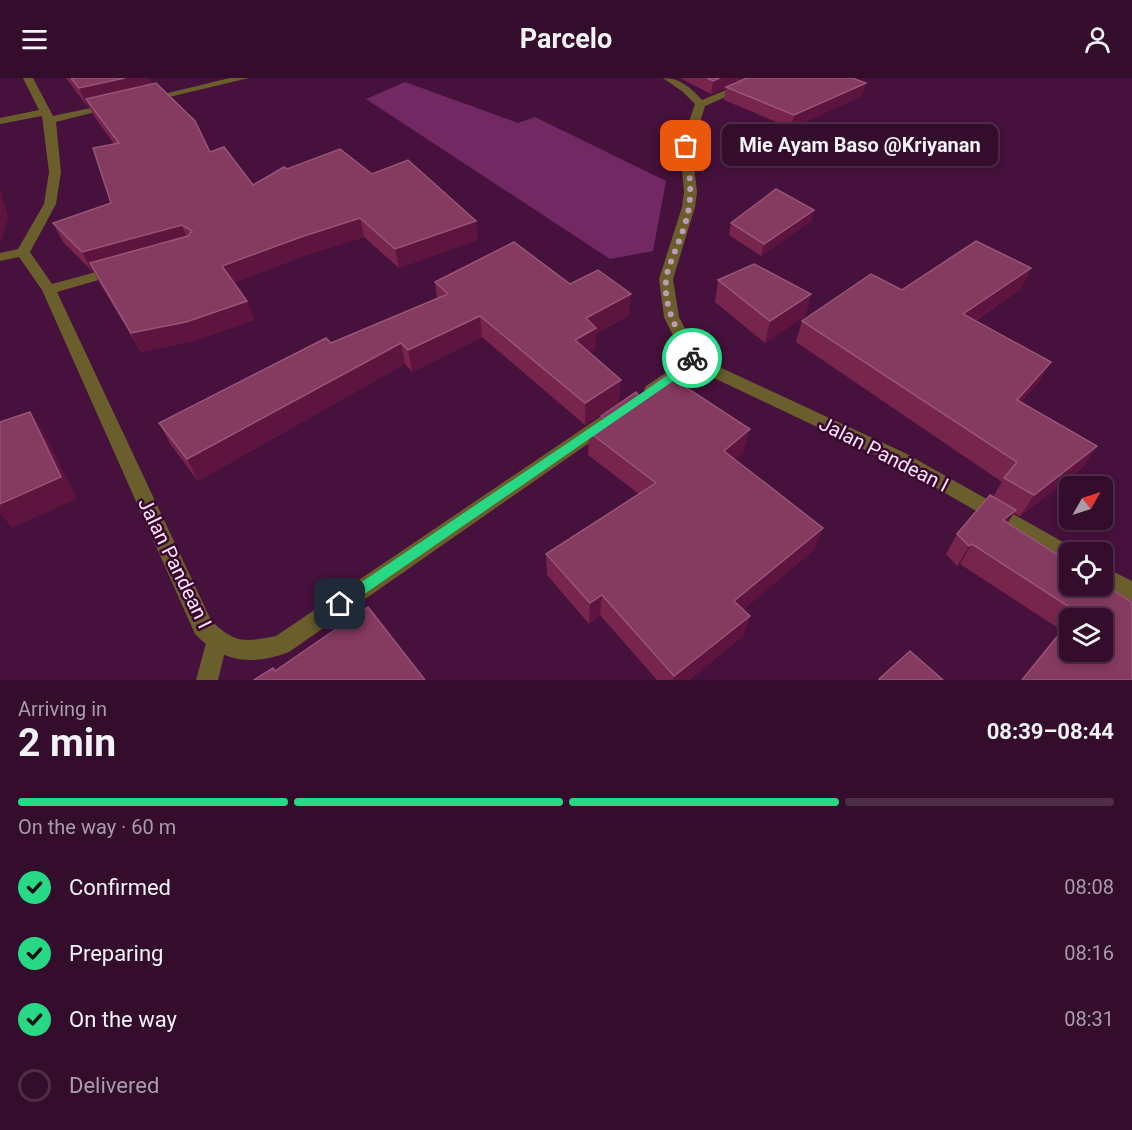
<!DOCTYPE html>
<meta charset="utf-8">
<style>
:root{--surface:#340d2d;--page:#3f1b39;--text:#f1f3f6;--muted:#a99caa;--line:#4e2d49;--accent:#27d885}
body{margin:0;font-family:Roboto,sans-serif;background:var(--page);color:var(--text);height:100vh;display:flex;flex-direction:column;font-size:22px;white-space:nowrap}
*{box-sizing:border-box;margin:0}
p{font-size:20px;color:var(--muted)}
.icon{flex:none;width:33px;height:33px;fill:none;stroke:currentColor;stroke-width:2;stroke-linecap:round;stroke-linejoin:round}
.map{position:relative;height:602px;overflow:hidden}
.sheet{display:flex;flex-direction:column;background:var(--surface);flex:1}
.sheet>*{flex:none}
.needle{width:39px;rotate:51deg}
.fabs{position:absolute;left:1059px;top:398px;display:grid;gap:12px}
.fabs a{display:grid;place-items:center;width:54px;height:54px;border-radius:9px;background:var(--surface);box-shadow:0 3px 9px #0003,0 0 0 2px var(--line);font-size:30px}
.pin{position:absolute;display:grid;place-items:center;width:51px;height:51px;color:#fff;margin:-26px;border-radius:12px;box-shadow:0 3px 9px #0006}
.courier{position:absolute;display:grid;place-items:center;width:60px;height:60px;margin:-30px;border:4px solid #27d885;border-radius:50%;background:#fff;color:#222;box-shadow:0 2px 8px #0007}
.bubble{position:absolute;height:42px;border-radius:9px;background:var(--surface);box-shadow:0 3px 9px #0003,0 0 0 2px var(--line);font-size:20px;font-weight:700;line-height:42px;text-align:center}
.overview em{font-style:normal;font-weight:700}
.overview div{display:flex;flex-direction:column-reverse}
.overview{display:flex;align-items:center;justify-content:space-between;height:102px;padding:0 18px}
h1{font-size:39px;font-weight:700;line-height:45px}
.bar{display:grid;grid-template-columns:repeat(4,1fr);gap:9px 6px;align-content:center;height:72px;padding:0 18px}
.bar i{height:8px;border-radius:4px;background:var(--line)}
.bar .active{background:var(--accent)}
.bar p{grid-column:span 4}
ol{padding:0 18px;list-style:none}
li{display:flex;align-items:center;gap:18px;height:66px}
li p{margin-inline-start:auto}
li .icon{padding:6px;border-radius:50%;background:var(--accent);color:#111;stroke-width:4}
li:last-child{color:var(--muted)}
li i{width:33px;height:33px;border:3px solid var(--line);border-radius:50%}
header{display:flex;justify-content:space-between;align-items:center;height:78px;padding:0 18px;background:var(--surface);font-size:27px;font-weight:700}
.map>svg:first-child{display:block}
.green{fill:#722963}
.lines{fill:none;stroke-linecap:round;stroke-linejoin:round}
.service{fill:#6a5e2c;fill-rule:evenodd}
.minor{fill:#6a5e2c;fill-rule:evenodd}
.wall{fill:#77254d;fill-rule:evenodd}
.shaded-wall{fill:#5d143e}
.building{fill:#853a5f;stroke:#985576;stroke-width:1.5}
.route{fill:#27d885}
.done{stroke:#bc9cb4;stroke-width:6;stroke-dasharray:0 10.8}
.labels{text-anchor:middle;stroke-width:5;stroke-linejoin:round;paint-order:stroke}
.street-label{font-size:20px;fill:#fbe7f5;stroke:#3b0532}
</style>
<header><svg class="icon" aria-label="menu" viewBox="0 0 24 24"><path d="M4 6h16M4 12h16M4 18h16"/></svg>Parcelo<svg class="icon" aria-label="person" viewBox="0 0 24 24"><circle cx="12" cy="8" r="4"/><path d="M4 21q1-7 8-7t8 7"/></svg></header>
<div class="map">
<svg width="1132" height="602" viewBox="0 0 1132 602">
<rect width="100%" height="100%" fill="#46113c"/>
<!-- green -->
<polygon class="green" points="405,4 518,45 535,39 666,103 653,173 610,181 366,21"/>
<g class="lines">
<!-- service -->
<polygon class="service" points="216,555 224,558 227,565 218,602 196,602 208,558"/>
<!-- minor -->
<g class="minor">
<path d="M23,0H33L53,38L114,25L119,28L56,44L61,94L56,126L30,174L52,206L118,188L125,192L123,195L57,214L211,542C234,566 245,564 276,558L600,339H612L615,344L612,349L289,574C253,588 222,585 195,556L42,212L19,179L0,183V175L18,171L44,126L49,94L42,38L0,46V40L39,32Z"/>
<polygon points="230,0 249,0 148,24 143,21"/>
<path d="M663,0C680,0 690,9 702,22L755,0H769L705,28L692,70L697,114L695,129L673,201L679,239L700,280L905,375L1077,472L1078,474H1070V487L893,385L695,291L658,316H646L644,312L646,308L685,282L664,239L659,201L682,129L684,114L680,70L695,26L683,14Z"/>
<polygon points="1102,488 1132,503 1132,523 1101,507"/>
</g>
</g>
<!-- wall -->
<g class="wall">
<polygon points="66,0 149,0 152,7 210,74 253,107 287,91 372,96 476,143 477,162 399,190 364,159 306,177 234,205 247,223 254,242 194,263 141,274 99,204 93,192 92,193 63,164 53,145 111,125 114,66 94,38 89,28 87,28"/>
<polygon points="680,0 852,0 862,18 791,50 724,22 726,10 711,16"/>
<polygon points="814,132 811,143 761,178 729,157 731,145"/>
<path d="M976,163L1031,190L1021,211L975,243L1051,284L1038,305L1021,324L1097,368L1082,390L1020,438L1014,435L1007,445L1070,485V507H1102V506L1132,524V602H1021L1061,552L960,486L957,488L946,476L957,456L990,417L993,419L1002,404L796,264L802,243L871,196L902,212ZM1070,540H1102V573H1070Z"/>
<polygon points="718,202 811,216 805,238 765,265 715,224"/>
<polygon points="435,204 570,206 629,237 596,256 595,271 589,275 619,324 585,347 482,259 412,294 405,286 198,403 171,367 159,345 331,265 437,220"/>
<polygon points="639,318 744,373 735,381 815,471 743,531 750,538 743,558 689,602 657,602 600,537 589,546 547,497 546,476 639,416 588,377 589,354 601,346 601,338"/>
</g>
<!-- shaded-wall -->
<g class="shaded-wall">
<polygon points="125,0 149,0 154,14 86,21 89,28 87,28 79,10"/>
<polygon points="720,0 749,0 711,16 713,3"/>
<polygon points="866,5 862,18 791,50 794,37"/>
<polygon points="0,110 8,139 0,167"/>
<polygon points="814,132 811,143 761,178 764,166"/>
<polygon points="360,140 364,159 306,177 229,207 222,188 301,159"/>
<polygon points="476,143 477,162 399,190 395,171"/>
<polygon points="182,147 189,166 90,185 93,192 92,193 82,174"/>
<polygon points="1031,190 1021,211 953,257 963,236"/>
<polygon points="631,216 629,237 596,256 595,271 575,284 575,262 586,240"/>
<polygon points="811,216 805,238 765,265 770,243"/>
<polygon points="247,223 254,242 194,263 141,274 131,255"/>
<polygon points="480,238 482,259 412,294 408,272"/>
<polygon points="401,265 405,286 198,403 187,381"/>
<polygon points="1051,284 1038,305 1005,343 1017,322"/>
<polygon points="621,302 619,324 585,347 585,325"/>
<polygon points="30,334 45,356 77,421 12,450 0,435 0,426"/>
<polygon points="750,351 744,373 719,395 724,373"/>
<polygon points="1097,368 1082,390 1020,438 1034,417"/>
<polygon points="1016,432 1003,452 1003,442"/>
<polygon points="823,450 815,471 729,544 734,523"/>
<polygon points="972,466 960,486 957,488 969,468"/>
<polygon points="602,517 600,537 589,546 590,525"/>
<polygon points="750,538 743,558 689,602 673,602 674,598"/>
</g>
<!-- building -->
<g class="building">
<polygon points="71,0 125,0 79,10"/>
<polygon points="707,0 720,0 713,3"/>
<polygon points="747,0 852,0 866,5 794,37 726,9"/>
<polygon points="156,5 195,43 210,74 224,69 253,107 284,89 287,91 340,71 372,96 408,82 476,143 395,171 360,140 301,159 222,188 247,223 186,244 131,255 90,185 188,158 192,153 182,147 82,174 53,145 111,125 93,70 119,65 86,21"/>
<polygon points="776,111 814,132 764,166 731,145"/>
<polygon points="976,163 1031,190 963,236 1051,284 1017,322 1097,368 1034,417 1004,400 1017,384 802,243 871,196 902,212"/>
<polygon points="514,164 570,206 598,192 631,216 586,240 596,250 575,262 621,302 585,325 480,238 408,272 401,265 187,381 159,345 326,260 331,265 448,216 435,204"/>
<polygon points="754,186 811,216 770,243 718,202"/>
<polygon points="667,297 750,351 724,373 823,450 734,523 750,538 674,598 602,517 590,525 546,476 656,405 589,354 606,342 601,338 636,314 639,318"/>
<polygon points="30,334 61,399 0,426 0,344"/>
<polygon points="990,417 1016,432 1003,442 1070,485 1070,507 1102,507 1102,506 1132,524 1132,602 1022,602 1070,543 1070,573 1102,573 1102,540 1072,540 1077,534 972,466 969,468 957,456"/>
<polygon points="368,529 425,602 254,602 273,590 275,593"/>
<polygon points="910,573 943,602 880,602 879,601"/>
</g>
<!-- route -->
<polygon class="route" points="689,278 696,278 698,286 344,530 335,530 335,522 689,283"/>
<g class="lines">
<!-- done -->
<path class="done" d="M686,68C688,84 691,102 690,119C689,144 677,166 669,189C658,220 677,254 692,280"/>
</g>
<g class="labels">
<!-- street labels -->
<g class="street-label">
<text transform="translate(884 376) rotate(27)" y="7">Jalan Pandean I</text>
<text transform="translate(175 485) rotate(64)" y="7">Jalan Pandean I</text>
</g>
</g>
</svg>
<div class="fabs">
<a><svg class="needle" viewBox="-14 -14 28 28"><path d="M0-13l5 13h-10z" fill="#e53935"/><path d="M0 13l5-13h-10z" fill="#a99caa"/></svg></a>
<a><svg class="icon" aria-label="locate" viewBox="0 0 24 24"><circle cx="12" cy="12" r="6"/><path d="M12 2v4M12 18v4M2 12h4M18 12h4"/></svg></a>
<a><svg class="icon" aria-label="layers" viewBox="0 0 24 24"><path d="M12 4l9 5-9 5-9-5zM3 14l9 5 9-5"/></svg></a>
</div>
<div class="pin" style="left:686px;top:68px;background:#ea580c"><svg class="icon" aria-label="bag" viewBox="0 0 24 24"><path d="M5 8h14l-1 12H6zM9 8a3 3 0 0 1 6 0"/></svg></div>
<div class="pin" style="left:340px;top:526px;background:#1f2937"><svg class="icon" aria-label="home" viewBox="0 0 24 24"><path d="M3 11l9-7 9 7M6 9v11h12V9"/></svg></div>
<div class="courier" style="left:692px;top:280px"><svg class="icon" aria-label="bike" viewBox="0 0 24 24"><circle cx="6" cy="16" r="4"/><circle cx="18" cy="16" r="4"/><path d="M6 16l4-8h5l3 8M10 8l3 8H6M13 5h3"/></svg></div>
<div class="bubble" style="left:722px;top:46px;width:276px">Mie Ayam Baso @Kriyanan</div>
</div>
<section class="sheet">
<div class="overview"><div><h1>2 min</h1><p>Arriving in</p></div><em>08:39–08:44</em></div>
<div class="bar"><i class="active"></i><i class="active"></i><i class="active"></i><i></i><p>On the way · 60 m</p></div>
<ol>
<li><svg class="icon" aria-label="check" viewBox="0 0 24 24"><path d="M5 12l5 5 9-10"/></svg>Confirmed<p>08:08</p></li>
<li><svg class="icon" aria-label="check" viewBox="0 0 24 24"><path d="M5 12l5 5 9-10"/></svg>Preparing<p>08:16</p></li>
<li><svg class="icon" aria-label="check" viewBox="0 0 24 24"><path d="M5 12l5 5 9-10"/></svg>On the way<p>08:31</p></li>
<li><i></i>Delivered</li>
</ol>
</section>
